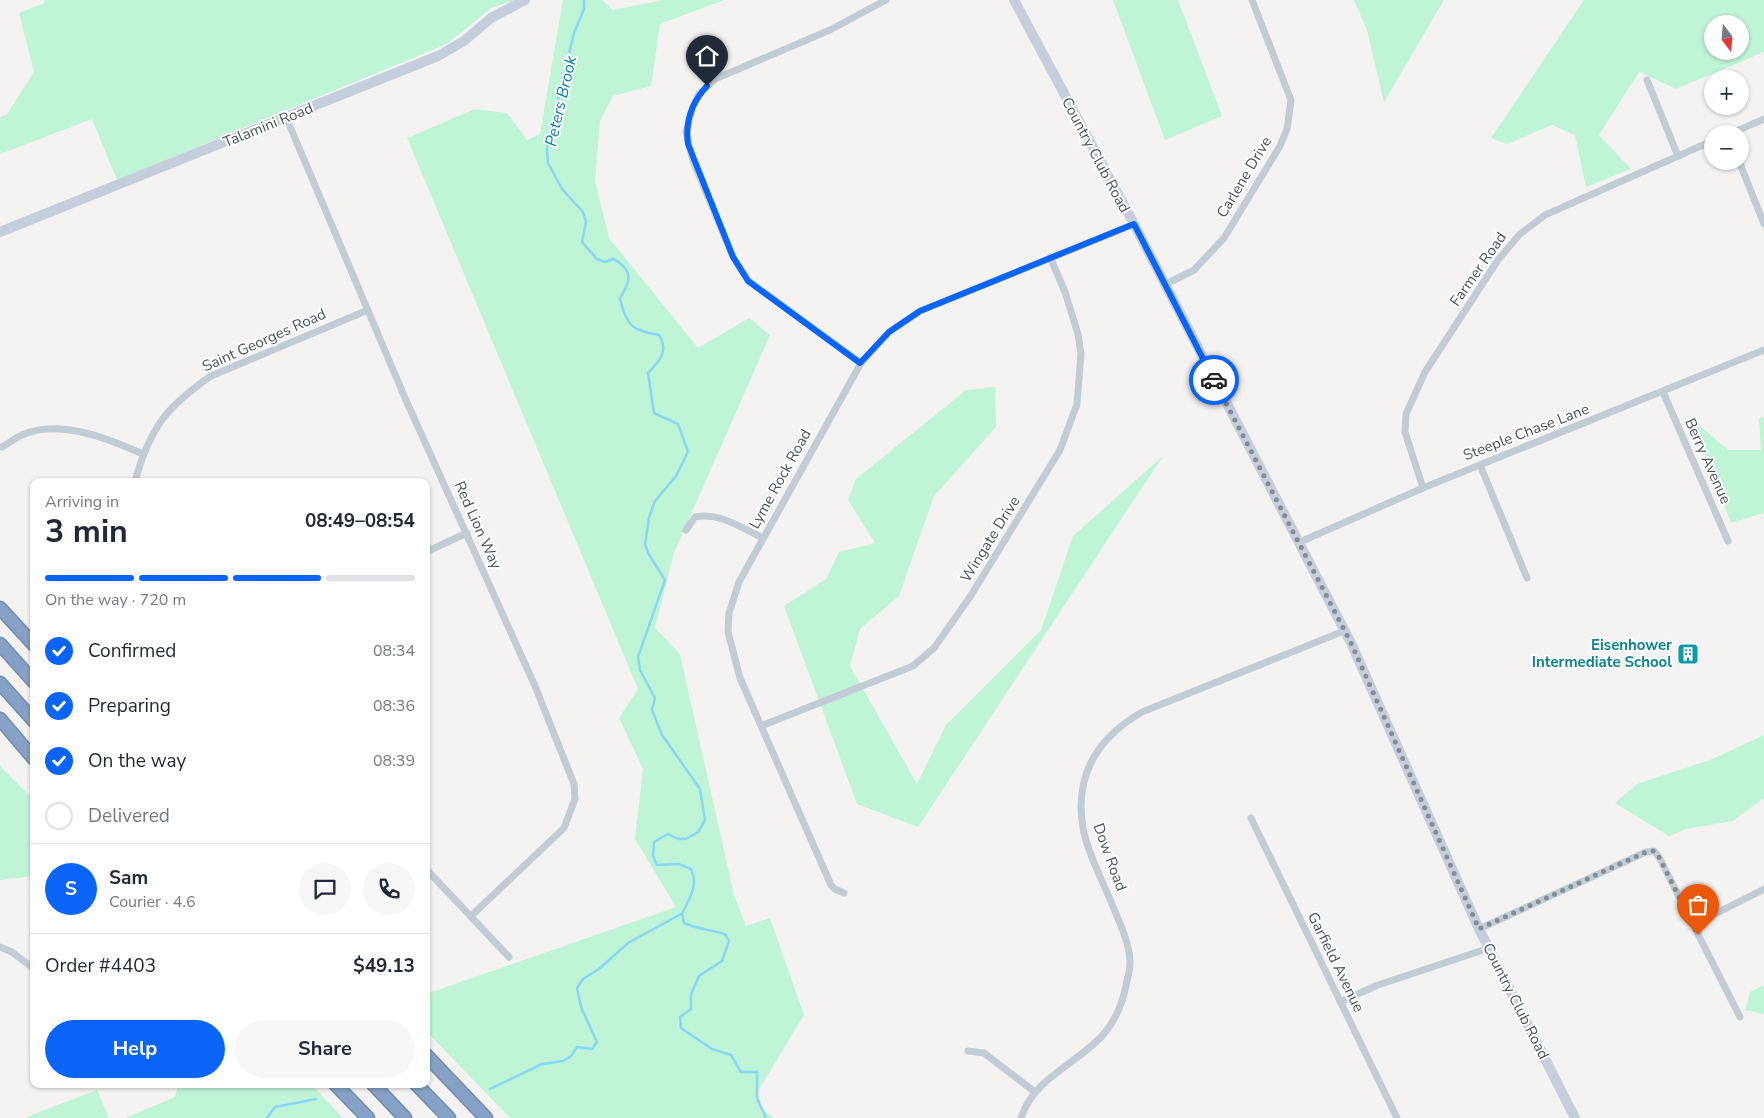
<!DOCTYPE html>
<meta charset="utf-8">
<style>
:root{--surface:#fff;--page:#f6f6f7;--text:#1f2937;--muted:#747a83;--line:#e0e1e3;--accent:#0a64f7}
body{margin:0;font-family:"Nunito Sans",sans-serif;background:var(--page);color:var(--text);height:100vh;display:flex;flex-direction:column;font-size:19px;white-space:nowrap}
*{box-sizing:border-box;margin:0}
p{font-size:16px;color:var(--muted)}
.icon{flex:none;width:28px;height:28px;fill:none;stroke:currentColor;stroke-width:2;stroke-linecap:round;stroke-linejoin:round}
.map{position:relative;flex:1;overflow:hidden}
.panel{position:absolute;left:30px;top:478px;width:400px;height:610px;display:flex;flex-direction:column;background:var(--surface);border-radius:10px;box-shadow:0 1px 4px #0004}
.panel>*{flex:none}
.needle{width:32px;rotate:164deg}
.tools{position:absolute;left:1704px;top:15px;display:grid;gap:10px}
.tools a{display:grid;place-items:center;width:45px;height:45px;border-radius:50%;background:var(--surface);box-shadow:0 1px 4px #0004;font-size:25px}
.pin{position:absolute;display:grid;place-items:center;width:42px;height:42px;color:#fff;margin:-51px -21px;border-radius:50% 50% 50% 0;rotate:-45deg;box-shadow:0 0 5px #0007}
.pin .icon{rotate:45deg}
.courier{position:absolute;display:grid;place-items:center;width:50px;height:50px;margin:-25px;border:4px solid #0a64f7;border-radius:50%;background:#fff;color:#222;box-shadow:0 1px 6px #0007}
.head em{font-style:normal;font-weight:700}
.head div{display:flex;flex-direction:column-reverse}
.head{display:flex;align-items:center;justify-content:space-between;height:85px;padding:0 15px}
h1{font-size:32px;font-weight:700;line-height:38px}
.bar{display:grid;grid-template-columns:repeat(4,1fr);gap:8px 5px;align-content:center;height:60px;padding:0 15px}
.bar i{height:6px;border-radius:4px;background:var(--line)}
.bar .on{background:var(--accent)}
.bar p{grid-column:span 4}
.line{display:flex;align-items:center;gap:12px;padding:0 15px;border-top:1px solid var(--line)}
.line div{flex:1}
.round{display:grid;place-items:center;flex:none;width:52px;height:52px;border-radius:26px;background:var(--page)}
ol{padding:0 15px;list-style:none}
li{display:flex;align-items:center;gap:15px;height:55px}
li p{margin-inline-start:auto}
li .icon{padding:5px;border-radius:50%;background:var(--accent);color:#fff;stroke-width:4}
li:last-child{color:var(--muted)}
li i{width:28px;height:28px;border:2px solid var(--line);border-radius:50%}
.action{display:flex;gap:10px;margin-top:auto;padding:10px 15px}
.action a{flex:1;height:58px;border-radius:30px;background:var(--accent);color:#fff;font-size:20px;font-weight:700;line-height:58px;text-align:center}
.action a+a{background:var(--page);color:var(--text)}
.map>svg:first-child{display:block}
.green{fill:#bff4d7;fill-rule:evenodd}
.lines{fill:none;stroke-linecap:round;stroke-linejoin:round}
.stream{stroke:#88d8f5;stroke-width:2.5}
.highway-casing{stroke:#718cb1;stroke-width:15}
.street{stroke:#c2ccd5;stroke-width:7}
.secondary{stroke:#c4cedc;stroke-width:10}
.highway{stroke:#86a1c5;stroke-width:12}
.done{stroke:#858c94;stroke-width:5;stroke-dasharray:0 9}
.route{stroke:#0a64f7;stroke-width:6}
.labels{text-anchor:middle;stroke-width:4;stroke-linejoin:round;paint-order:stroke}
.street-label{font-size:15px;fill:#485462;stroke:#fff}
.culture-label{font-size:15px;font-weight:bold;fill:#0d838f;stroke:#fff;text-anchor:end}
.water-label{font-size:16px;font-style:italic;fill:#027fac;stroke:#fff}
</style>
<div class="map">
<svg width="1764" height="1118" viewBox="0 0 1764 1118">
<rect width="100%" height="100%" fill="#f5f3f2"/>
<!-- green -->
<g class="green">
<polygon points="44,0 515,0 491,8 447,44 117,180 92,119 0,154 0,118 7,114 34,72 19,13 45,3"/>
<polygon points="563,0 602,0 613,10 663,0 724,0 660,24 651,86 613,96 600,121 595,181 609,238 698,348 749,318 770,335 674,553 655,628 680,654 734,895 746,926 770,918 804,1015 758,1091 761,1108 774,1118 510,1118 426,1031 426,994 676,907 635,839 643,769 619,718 638,689 407,138 475,109 507,113 527,140 540,134"/>
<polygon points="1113,0 1178,0 1222,116 1165,140"/>
<polygon points="1354,0 1444,0 1384,102 1367,30"/>
<path d="M1584,0H1764V52L1676,89L1639,72L1599,135L1631,169L1586,187L1575,135L1552,125L1507,144L1491,138ZM1712,24H1740V51H1712Z"/>
<polygon points="995,387 996,427 934,496 899,596 860,629 850,666 917,784 946,725 1041,630 1073,536 1163,456 918,827 857,804 784,606 826,579 839,552 875,543 848,500 856,479 966,390"/>
<polygon points="1764,416 1764,513 1731,523 1691,418 1728,450 1761,450 1759,419"/>
<polygon points="1764,735 1764,798 1733,821 1686,829 1669,836 1615,803 1637,784 1710,760"/>
<polygon points="0,766 34,800 34,876 0,880"/>
<polygon points="1764,985 1764,1014 1745,1010 1750,992"/>
<polygon points="178,1084 311,1084 343,1118 125,1118 175,1097"/>
<polygon points="97,1090 109,1118 24,1118"/>
</g>
<g class="lines">
<!-- stream -->
<g class="stream">
<path d="M584,0V9L574,33L547,145L548,163L562,189L583,212L586,222L582,242L597,259L605,262L613,259C618,261 620,263 623,266C634,278 626,286 620,299C627,327 632,330 659,335C669,351 660,361 648,373L654,413L678,424L688,452L676,476L655,501L649,518L645,544L648,553L665,580L638,657L640,670L655,698L652,710L662,735L700,789L705,820L698,832L686,839H678L668,834L654,842L653,856L657,865L679,864L691,869C699,886 689,898 682,914L684,923C699,930 712,929 726,935L729,941L722,961L699,976L691,994V1009L680,1017L681,1028L712,1049L731,1055L741,1072H757V1098L766,1118"/>
<polyline points="490,1089 542,1064 563,1061 571,1056 577,1047 592,1049 597,1042 581,1007 577,988 583,979 599,969 628,943 681,914"/>
<polyline points="267,1118 275,1107 316,1099"/>
</g>
<!-- highway casing -->
<g class="highway-casing">
<g id="highway">
<polyline points="0,608 34,645"/>
<polyline points="0,644 34,682"/>
<polyline points="0,683 34,721"/>
<polyline points="0,719 34,759"/>
<polyline points="426,1055 486,1118"/>
<polyline points="335,1084 368,1118"/>
<polyline points="373,1084 405,1118"/>
<polyline points="416,1084 449,1118"/>
</g>
</g>
<!-- street -->
<g class="street">
<polyline points="1647,80 1678,156"/>
<polyline points="286,117 405,398 535,686 574,784 575,799 564,828 471,916"/>
<polyline points="1730,134 1764,119"/>
<polyline points="1739,161 1764,224"/>
<polyline points="1164,285 1194,270 1224,238 1280,146 1287,129 1291,100 1252,0"/>
<polyline points="861,363 749,281 733,257 693,161 686,132 693,106 699,94 715,79 830,30 886,0"/>
<polyline points="1663,392 1728,541"/>
<path d="M2,447C9,443 15,438 22,435C59,418 109,439 143,454"/>
<polyline points="1480,465 1527,578"/>
<path d="M135,481C150,428 166,407 211,376L368,310"/>
<polyline points="1423,488 1405,432 1406,414 1425,372 1498,260 1519,235 1545,215 1712,141"/>
<path d="M686,530L695,517C719,512 742,528 763,538"/>
<polyline points="1300,542 1423,488 1764,350"/>
<polyline points="426,552 467,533"/>
<polyline points="761,726 913,666 934,648 970,597 1060,450 1077,404 1081,354 1078,334 1065,292 1050,257"/>
<polyline points="1251,818 1397,1118"/>
<polyline points="426,869 509,957"/>
<polyline points="844,893 835,889 831,885 740,678 728,632 729,613 739,582 861,363 889,332 920,311 1134,224"/>
<polyline points="1693,925 1764,889"/>
<polyline points="1479,929 1646,852 1654,851 1659,857 1740,1017"/>
<polyline points="0,947 12,952 34,969"/>
<polyline points="1340,1002 1378,985 1489,948"/>
<polyline points="968,1051 984,1053 1035,1092"/>
<path d="M1021,1118C1034,1078 1075,1065 1102,1036C1115,1022 1122,1004 1126,986C1127,979 1130,971 1130,963C1130,945 1121,926 1114,909C1105,886 1087,852 1083,828C1074,775 1097,738 1142,712L1344,631"/>
</g>
<!-- secondary -->
<g class="secondary">
<polyline points="1014,0 1134,224 1351,643 1479,929 1575,1118"/>
<polyline points="0,232 438,56 464,41 491,18 525,0"/>
</g>
<!-- highway -->
<use href="#highway" class="highway"/>
</g>
<g class="lines">
<!-- done -->
<polyline class="done" points="1214,380 1351,643 1479,929 1646,852 1654,851 1659,857 1698,935"/>
<!-- route -->
<path class="route" d="M707,86C692,102 685,122 688,144L733,257L748,281L860,363L889,332L920,311L1134,224L1214,380"/>
</g>
<!-- icons -->
<defs>
<g id="building-square" transform="scale(1.125)"><rect x="-9" y="-9" width="18" height="18" rx="4" fill="#0f9aa8" stroke="#fff"/><path d="M-4-6H4V6H1V3H-1V6H-4ZM-2.5-4.3h1.7v1.8h-1.7ZM.8-4.3h1.7v1.8H.8ZM-2.5-1h1.7V.8h-1.7ZM.8-1h1.7V.8H.8Z" fill="#fff"/></g>
</defs>
<g fill-rule="evenodd">
<use href="#building-square" x="1688" y="654"/>
</g>
<g class="labels">
<!-- street labels -->
<g class="street-label">
<text transform="translate(268 125) rotate(-22)" y="5">Talamini Road</text>
<text transform="translate(1096 155) rotate(62)" y="5">Country Club Road</text>
<text transform="translate(1244 177) rotate(-59)" y="5">Carlene Drive</text>
<text transform="translate(1478 269) rotate(-55)" y="5">Farmer Road</text>
<text transform="translate(264 340) rotate(-24)" y="5">Saint Georges Road</text>
<text transform="translate(1526 432) rotate(-21)" y="5">Steeple Chase Lane</text>
<text transform="translate(1708 461) rotate(66)" y="5">Berry Avenue</text>
<text transform="translate(780 479) rotate(-61)" y="5">Lyme Rock Road</text>
<text transform="translate(478 525) rotate(66)" y="5">Red Lion Way</text>
<text transform="translate(990 539) rotate(-58)" y="5">Wingate Drive</text>
<text transform="translate(1110 857) rotate(70)" y="5">Dow Road</text>
<text transform="translate(1336 962) rotate(64)" y="5">Garfield Avenue</text>
<text transform="translate(1516 1001) rotate(63)" y="5">Country Club Road</text>
</g>
<!-- culture labels -->
<g class="culture-label">
<text x="1672" y="650">Eisenhower<tspan x="1672" dy="17">Intermediate School</tspan></text>
</g>
<!-- water labels -->
<g class="water-label">
<text transform="translate(560 101) rotate(-77)" y="6">Peters Brook</text>
</g>
</g>
</svg>
<div class="tools">
<a><svg class="needle" viewBox="-14 -14 28 28"><path d="M0-13l5 13h-10z" fill="#e53935"/><path d="M0 13l5-13h-10z" fill="#747a83"/></svg></a>
<a>+</a>
<a>−</a>
</div>
<div class="pin" style="left:1698px;top:935px;background:#ea580c"><svg class="icon" aria-label="bag" viewBox="0 0 24 24"><path d="M5 8h14l-1 12H6zM9 8a3 3 0 0 1 6 0"/></svg></div>
<div class="pin" style="left:707px;top:86px;background:#1f2937"><svg class="icon" aria-label="home" viewBox="0 0 24 24"><path d="M3 11l9-7 9 7M6 9v11h12V9"/></svg></div>
<div class="courier" style="left:1214px;top:380px"><svg class="icon" aria-label="car" viewBox="0 0 24 24"><path d="M5 17H2v-5l4-1 3-4h7l3 4 3 1v5h-3M9 17h6M6 11h13"/><circle cx="7" cy="17" r="2"/><circle cx="17" cy="17" r="2"/></svg></div>
<section class="panel">
<div class="head"><div><h1>3 min</h1><p>Arriving in</p></div><em>08:49–08:54</em></div>
<div class="bar"><i class="on"></i><i class="on"></i><i class="on"></i><i></i><p>On the way · 720 m</p></div>
<ol>
<li><svg class="icon" aria-label="check" viewBox="0 0 24 24"><path d="M5 12l5 5 9-10"/></svg>Confirmed<p>08:34</p></li>
<li><svg class="icon" aria-label="check" viewBox="0 0 24 24"><path d="M5 12l5 5 9-10"/></svg>Preparing<p>08:36</p></li>
<li><svg class="icon" aria-label="check" viewBox="0 0 24 24"><path d="M5 12l5 5 9-10"/></svg>On the way<p>08:39</p></li>
<li><i></i>Delivered</li>
</ol>
<div class="line" style="height:90px"><b class="round" style="background:var(--accent);color:#fff">S</b><div><b>Sam</b><p>Courier · 4.6</p></div><a class="round"><svg class="icon" aria-label="chat" viewBox="0 0 24 24"><path d="M4 5h16v11H9l-5 4z"/></svg></a><a class="round"><svg class="icon" aria-label="phone" viewBox="0 0 24 24"><path d="M5 4h4l2 5-3 2q2 4 5 5l2-3 5 2v4C11 20 4 13 5 4z"/></svg></a></div>
<div class="line" style="height:65px"><div>Order #4403</div><b>$49.13</b></div>
<div class="action"><a>Help</a><a>Share</a></div>
</section>
</div>
